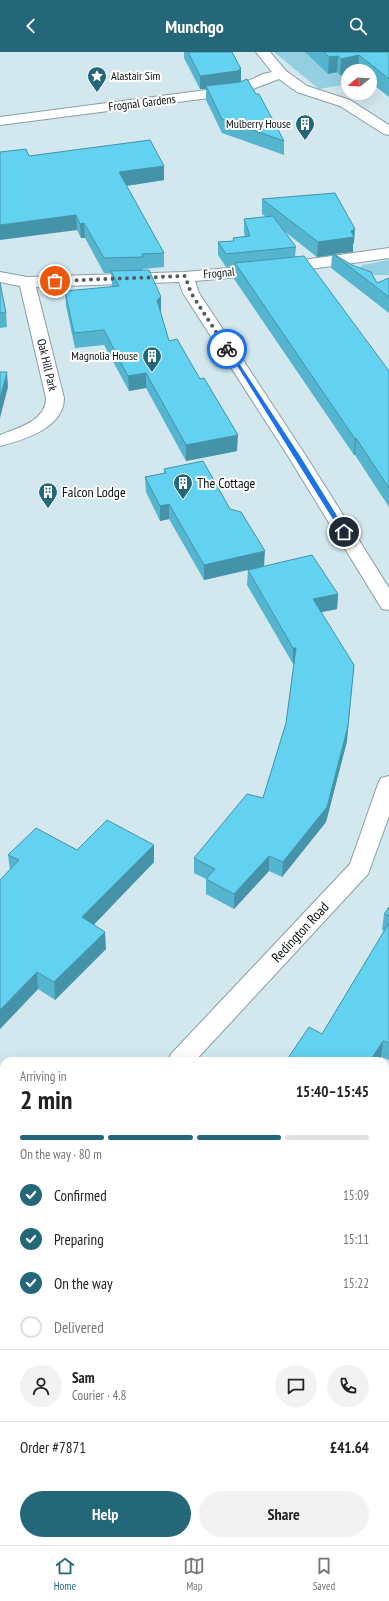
<!DOCTYPE html>
<meta charset="utf-8">
<style>
:root{--surface:#fff;--page:#f2f2f2;--text:#222;--muted:#767676;--line:#e0e0e0;--accent:#236778}
body{margin:0;font-family:"PT Sans Narrow",sans-serif;background:var(--page);color:var(--text);height:100vh;display:flex;flex-direction:column;font-size:15px;white-space:nowrap}
*{box-sizing:border-box;margin:0}
p{font-size:13px;color:var(--muted)}
.icon{flex:none;width:22px;height:22px;fill:none;stroke:currentColor;stroke-width:2;stroke-linecap:round;stroke-linejoin:round}
.map{position:relative;flex:1;overflow:hidden}
.details{position:absolute;left:0px;top:1005px;width:389px;height:488px;display:flex;flex-direction:column;background:var(--surface);border-radius:12px 12px 0 0;box-shadow:0 4px 16px #0002}
.details>*{flex:none}
.needle{width:26px;rotate:252deg}
.controls{position:absolute;left:341px;top:12px;display:grid;gap:8px}
.controls a{display:grid;place-items:center;width:36px;height:36px;border-radius:50%;background:var(--surface);box-shadow:0 4px 16px #0002;font-size:20px}
.pin{position:absolute;display:grid;place-items:center;width:34px;height:34px;color:#fff;margin:-17px;border:2px solid #fff;border-radius:50%;box-shadow:0 1px 4px #0007}
.courier{position:absolute;display:grid;place-items:center;width:40px;height:40px;margin:-20px;border:3px solid #1a73e8;border-radius:50%;background:#fff;color:#222;box-shadow:0 1px 5px #0007}
.summary em{font-style:normal;font-weight:700}
.summary div{display:flex;flex-direction:column-reverse}
.summary{display:flex;align-items:center;justify-content:space-between;height:68px;padding:0 20px}
h1{font-size:26px;font-weight:700;line-height:30px}
.bar{display:grid;grid-template-columns:repeat(4,1fr);gap:6px 4px;align-content:center;height:48px;padding:0 20px}
.bar i{height:5px;border-radius:3px;background:var(--line)}
.bar .current{background:var(--accent)}
.bar p{grid-column:span 4}
.line{display:flex;align-items:center;gap:10px;padding:0 20px;border-top:1px solid var(--line)}
.line div{flex:1}
.round{display:grid;place-items:center;flex:none;width:42px;height:42px;border-radius:21px;background:var(--page)}
ol{padding:0 20px;list-style:none}
li{display:flex;align-items:center;gap:12px;height:44px}
li p{margin-inline-start:auto}
li .icon{padding:4px;border-radius:50%;background:var(--accent);color:#fff;stroke-width:4}
li:last-child{color:var(--muted)}
li i{width:22px;height:22px;border:2px solid var(--line);border-radius:50%}
.button{display:flex;gap:8px;margin-top:auto;padding:8px 20px}
.button a{flex:1;height:46px;border-radius:24px;background:var(--accent);color:#fff;font-size:16px;font-weight:700;line-height:46px;text-align:center}
.button a+a{background:var(--page);color:var(--text)}
header{display:flex;justify-content:space-between;align-items:center;height:52px;padding:0 20px;background:var(--accent);color:#fff;font-size:18px;font-weight:700}
.menu{display:flex;justify-content:space-around;align-items:center;height:56px;border-top:1px solid var(--line);background:var(--surface);font-size:11px;color:var(--muted)}
.menu a{display:grid;justify-items:center;gap:2px}
.menu .current{color:var(--accent)}
.map>svg:first-child{display:block}
.green{fill:#93cfe1}
.lines{fill:none;stroke-linecap:round;stroke-linejoin:round}
.minor-casing{stroke:#8a9ea5;stroke-width:2}
.minor{fill:#fff;fill-rule:evenodd}
.wall{fill:#55b5ce}
.shaded-wall{fill:#4593a8}
.building{fill:#63d2f0;stroke:#4593a8}
.route{fill:#1a73e8}
.done{stroke:#505c60;stroke-width:4;stroke-dasharray:0 7.2}
.labels{text-anchor:middle;stroke-width:4;stroke-linejoin:round;paint-order:stroke}
.far-poi-label{font-size:12px;fill:#0a1113;stroke:#fff;text-anchor:end}
.far-street-label{font-size:12px;fill:#0a1113;stroke:#fff}
.poi-label{font-size:14px;fill:#0a1113;stroke:#fff;text-anchor:start}
.street-label{font-size:14px;fill:#0a1113;stroke:#fff}
</style>
<header><svg class="icon" aria-label="back" viewBox="0 0 24 24"><path d="M15 5l-7 7 7 7"/></svg>Munchgo<svg class="icon" aria-label="search" viewBox="0 0 24 24"><circle cx="10" cy="10" r="6"/><path d="M15 15l6 6"/></svg></header>
<div class="map">
<svg width="389" height="1493" viewBox="0 0 389 1493">
<rect width="100%" height="100%" fill="#d2e7ee"/>
<!-- green -->
<g class="green">
<polygon points="274,0 389,0 370,19 348,19 348,32 319,37"/>
<polygon points="389,208 389,223 375,223 359,217 362,213"/>
</g>
<g class="lines">
<!-- minor casing -->
<g class="minor-casing">
<g id="minor">
<polygon points="256,0 270,0 286,19 307,34 350,48 389,73 389,83 384,82 340,54 297,40 279,27 240,42 0,73 0,65 237,34 263,22 272,20"/>
<path d="M389,196V206L282,221L195,229L199,241L306,404L389,536V558L382,557L288,404L183,241L179,230L36,235L64,346C64,376 24,388 0,394V383C18,376 46,369 46,346L20,234L0,230V220L27,225L185,220L282,211Z"/>
<polygon points="389,724 389,764 368,822 195,1009 168,1009 171,1002 350,812 378,732 381,726"/>
<polygon points="4,1200 4,1228 0,1229 0,1201"/>
<polygon points="385,1326 389,1327 389,1354 385,1353"/>
</g>
</g>
<!-- minor -->
<use href="#minor" class="minor"/>
</g>
<!-- wall -->
<g class="wall">
<polygon points="184,0 232,0 241,17 241,29 284,89 284,103 222,81 206,48 206,37 200,37 184,6"/>
<polygon points="305,0 389,0 389,45 370,30 370,19 348,19 348,22 340,23 337,20 328,22"/>
<polygon points="29,104 164,114 164,128 126,134 164,201 164,215 143,217 143,218 161,245 160,260 169,289 237,399 186,409 146,336 129,339 104,293 75,296 66,254 65,239 112,235 111,221 104,221 85,186 81,186 77,178"/>
<polygon points="262,147 354,191 353,192 353,200 334,202 377,231 389,226 389,261 331,216 332,203 317,205 284,179 296,195 295,205 389,319 389,455 355,403 354,403 234,227 235,214 226,215 218,203 218,190 233,189 233,186 245,184 244,180 244,167 266,165 262,162"/>
<polygon points="0,231 6,261 7,275 0,276"/>
<polygon points="164,417 230,457 264,514 338,542 337,557 321,560 347,689 326,770 282,825 269,819 234,857 206,842 206,827 194,821 194,806 263,746 286,671 294,611 293,612 247,533 248,518 257,516 204,528 169,467 160,469 146,440 145,425 164,421"/>
<polygon points="77,798 154,810 94,872 106,897 55,948 38,937 0,977 0,828 10,818 8,803"/>
<polygon points="389,855 389,1008 322,982 384,879 382,878 384,862"/>
<polygon points="327,1489 385,1489 389,1493 334,1493"/>
</g>
<!-- shaded-wall -->
<g class="shaded-wall">
<polygon points="359,3 358,19 348,19 348,22 340,23 341,7"/>
<polygon points="338,4 337,20 328,22 329,5"/>
<polygon points="241,17 241,30 206,34 206,37 200,37 200,24"/>
<polygon points="164,114 164,128 119,135 119,120"/>
<polygon points="76,163 77,178 0,188 0,173"/>
<polygon points="84,171 85,186 81,186 80,172"/>
<polygon points="355,177 354,191 353,192 353,200 333,202 332,201 332,203 317,205 318,190"/>
<polygon points="161,245 161,260 157,263 157,248"/>
<polygon points="7,320 8,335 0,366 0,346"/>
<polygon points="146,321 146,336 129,339 128,324"/>
<polygon points="238,383 237,399 186,409 186,393"/>
<polygon points="356,386 355,403 354,403 355,387"/>
<polygon points="169,452 169,467 160,469 160,454"/>
<polygon points="265,499 264,514 204,528 204,513"/>
<polygon points="338,542 337,557 312,562 313,547"/>
<polygon points="293,596 296,596 295,611 293,612"/>
<polygon points="354,613 347,689 326,770 282,825 283,810"/>
<polygon points="154,793 154,810 84,883 82,865"/>
<polygon points="269,804 269,819 234,857 234,842"/>
<polygon points="105,880 106,897 55,948 54,930"/>
<polygon points="37,920 38,937 0,977 0,958"/>
<polygon points="383,989 381,1005 378,1009 370,1009"/>
<polygon points="4,1483 4,1489 15,1489 12,1493 0,1493 0,1488"/>
</g>
<!-- building -->
<g class="building">
<polygon points="188,0 232,0 241,17 237,19 200,24"/>
<polygon points="324,0 389,0 389,27 359,3 341,7 338,4 329,5"/>
<polygon points="247,27 256,42 259,42 284,89 222,67 206,34 240,30"/>
<polygon points="150,88 164,114 119,120 164,201 142,202 143,205 104,206 84,171 80,172 76,163 0,173 0,100 26,97 29,104"/>
<polygon points="335,141 355,177 351,179 354,185 318,190 262,147"/>
<polygon points="273,164 296,195 226,202 218,190 234,189 233,186 250,184 244,167"/>
<polygon points="332,201 352,213 371,220 377,231 389,226 389,245"/>
<polygon points="304,204 389,319 389,436 356,386 355,387 235,211"/>
<polygon points="149,218 161,245 157,248 169,289 177,287 200,327 204,326 238,383 186,393 146,321 128,324 104,278 74,281 65,239 119,234 111,219"/>
<polygon points="0,231 6,261 0,261"/>
<polygon points="0,320 7,320 0,346"/>
<polygon points="203,409 230,457 241,460 265,499 204,513 169,452 160,454 145,425 166,421 164,417"/>
<polygon points="312,503 338,542 313,547 354,613 348,674 327,755 283,810 269,804 234,842 206,827 215,817 194,806 247,742 263,746 286,671 296,596 293,596 248,518"/>
<polygon points="107,768 154,793 82,865 105,880 54,930 37,920 0,958 0,828 19,808 8,803 36,776 77,798"/>
<polygon points="389,855 389,864 384,862"/>
<polygon points="389,871 389,991 383,989 370,1009 286,1009 309,975 322,982"/>
<polygon points="4,1348 4,1483 0,1488 0,1353"/>
<polygon points="385,1434 389,1437 389,1493 346,1493 349,1489 385,1489"/>
</g>
<!-- route -->
<polygon class="route" points="226,296 229,296 300,404 347,480 346,481 341,480"/>
<g class="lines">
<!-- done -->
<polyline class="done" points="55,229 185,224 191,241 227,297"/>
</g>
<!-- icons -->
<defs>
<g id="sight-pin" transform="scale(1)"><path d="M0 17L-7.5 6A9.5 9.5 0 1 1 7.5 6Z" fill="#236778" stroke="#fff"/><path d="M0-6L1.8-2.2L6-1.7L2.9 1.2L3.7 5.4L0 3.3L-3.7 5.4L-2.9 1.2L-6-1.7L-1.8-2.2Z" fill="#fff"/></g>
<g id="building-pin" transform="scale(1)"><path d="M0 17L-7.5 6A9.5 9.5 0 1 1 7.5 6Z" fill="#236778" stroke="#fff"/><path d="M-4-6H4V6H1V3H-1V6H-4ZM-2.5-4.3h1.7v1.8h-1.7ZM.8-4.3h1.7v1.8H.8ZM-2.5-1h1.7V.8h-1.7ZM.8-1h1.7V.8H.8Z" fill="#fff"/></g>
</defs>
<g fill-rule="evenodd">
<use href="#sight-pin" x="97" y="24"/>
<use href="#building-pin" x="305" y="72"/>
<use href="#building-pin" x="152" y="304"/>
<use href="#building-pin" x="183" y="431"/>
<use href="#building-pin" x="48" y="440"/>
</g>
<g class="labels">
<!-- far-poi labels -->
<g class="far-poi-label">
<text x="111" y="28" text-anchor="start">Alastair Sim</text>
<text x="291" y="76">Mulberry House</text>
<text x="138" y="308">Magnolia House</text>
</g>
<!-- far-street labels -->
<g class="far-street-label">
<text transform="translate(142 51) rotate(-7)" y="4">Frognal Gardens</text>
<text transform="translate(219 221) rotate(-5)" y="4">Frognal</text>
<text transform="translate(47 313) rotate(77)" y="4">Oak Hill Park</text>
</g>
<!-- poi labels -->
<g class="poi-label">
<text x="197" y="436">The Cottage</text>
<text x="62" y="445">Falcon Lodge</text>
</g>
<!-- street labels -->
<g class="street-label">
<text transform="translate(300 880) rotate(-47)" y="5">Redington Road</text>
</g>
</g>
</svg>
<div class="controls">
<a><svg class="needle" viewBox="-14 -14 28 28"><path d="M0-13l5 13h-10z" fill="#e53935"/><path d="M0 13l5-13h-10z" fill="#767676"/></svg></a>
</div>
<div class="pin" style="left:55px;top:229px;background:#ea580c"><svg class="icon" aria-label="bag" viewBox="0 0 24 24"><path d="M5 8h14l-1 12H6zM9 8a3 3 0 0 1 6 0"/></svg></div>
<div class="pin" style="left:344px;top:480px;background:#1f2937"><svg class="icon" aria-label="home" viewBox="0 0 24 24"><path d="M3 11l9-7 9 7M6 9v11h12V9"/></svg></div>
<div class="courier" style="left:227px;top:297px"><svg class="icon" aria-label="bike" viewBox="0 0 24 24"><circle cx="6" cy="16" r="4"/><circle cx="18" cy="16" r="4"/><path d="M6 16l4-8h5l3 8M10 8l3 8H6M13 5h3"/></svg></div>
<section class="details">
<div class="summary"><div><h1>2 min</h1><p>Arriving in</p></div><em>15:40–15:45</em></div>
<div class="bar"><i class="current"></i><i class="current"></i><i class="current"></i><i></i><p>On the way · 80 m</p></div>
<ol>
<li><svg class="icon" aria-label="check" viewBox="0 0 24 24"><path d="M5 12l5 5 9-10"/></svg>Confirmed<p>15:09</p></li>
<li><svg class="icon" aria-label="check" viewBox="0 0 24 24"><path d="M5 12l5 5 9-10"/></svg>Preparing<p>15:11</p></li>
<li><svg class="icon" aria-label="check" viewBox="0 0 24 24"><path d="M5 12l5 5 9-10"/></svg>On the way<p>15:22</p></li>
<li><i></i>Delivered</li>
</ol>
<div class="line" style="height:72px"><a class="round"><svg class="icon" aria-label="person" viewBox="0 0 24 24"><circle cx="12" cy="8" r="4"/><path d="M4 21q1-7 8-7t8 7"/></svg></a><div><b>Sam</b><p>Courier · 4.8</p></div><a class="round"><svg class="icon" aria-label="chat" viewBox="0 0 24 24"><path d="M4 5h16v11H9l-5 4z"/></svg></a><a class="round"><svg class="icon" aria-label="phone" viewBox="0 0 24 24"><path d="M5 4h4l2 5-3 2q2 4 5 5l2-3 5 2v4C11 20 4 13 5 4z"/></svg></a></div>
<div class="line" style="height:52px"><div>Order #7871</div><b>£41.64</b></div>
<div class="button"><a>Help</a><a>Share</a></div>
</section>
</div>
<nav class="menu">
<a class="current"><svg class="icon" aria-label="home" viewBox="0 0 24 24"><path d="M3 11l9-7 9 7M6 9v11h12V9"/></svg>Home</a>
<a><svg class="icon" aria-label="map" viewBox="0 0 24 24"><path d="M3 6l6-2 6 2 6-2v14l-6 2-6-2-6 2zM9 4v14M15 6v14"/></svg>Map</a>
<a><svg class="icon" aria-label="saved" viewBox="0 0 24 24"><path d="M7 4h10v16l-5-4-5 4z"/></svg>Saved</a>
</nav>
